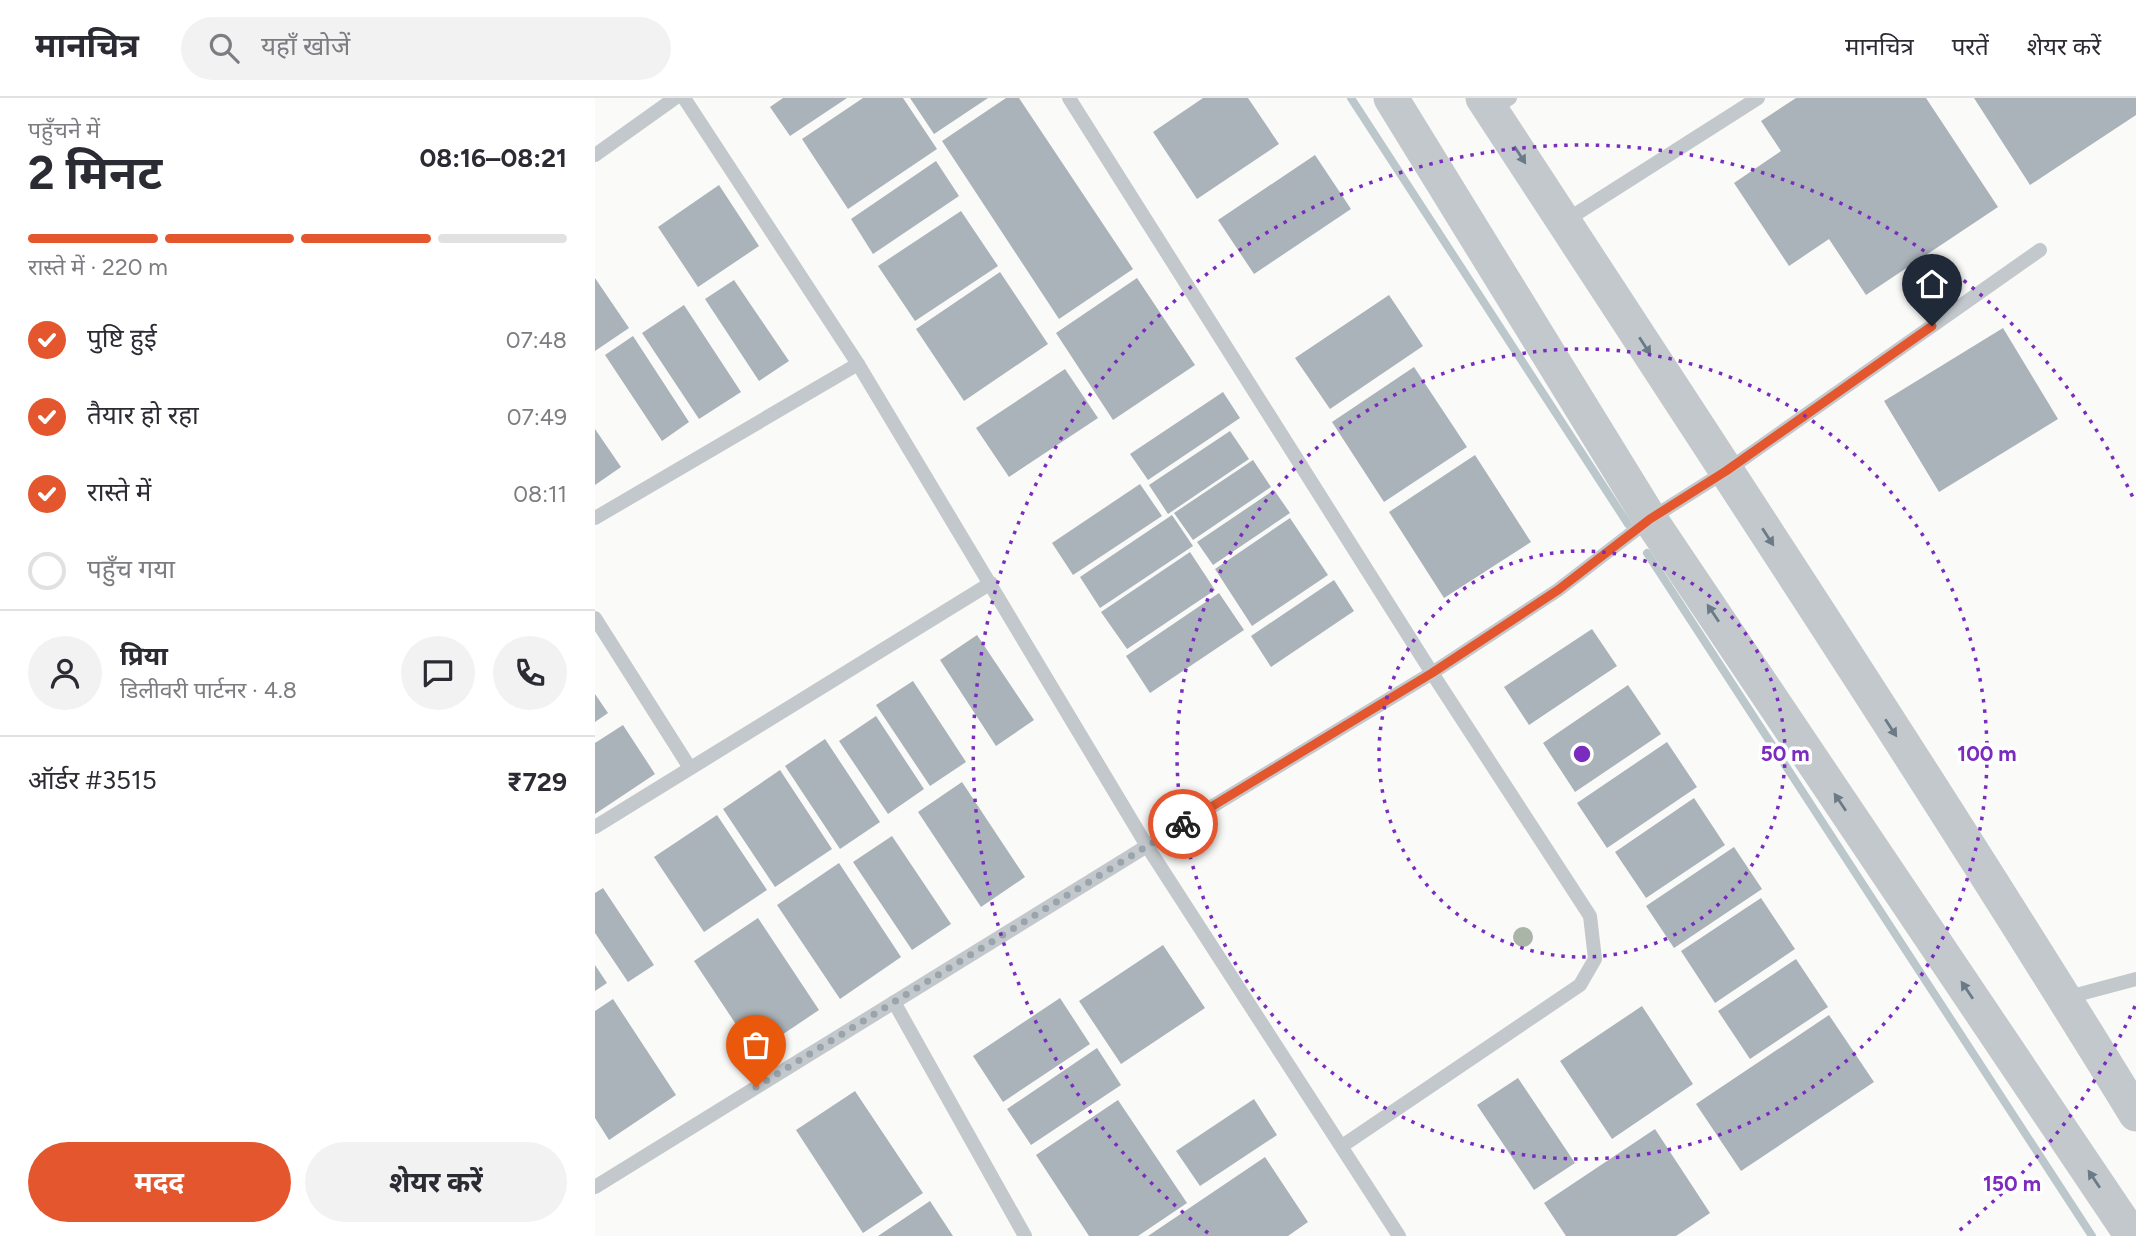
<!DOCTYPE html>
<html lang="hi">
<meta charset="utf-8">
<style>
:root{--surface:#fff;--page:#f2f2f3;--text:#2b2b33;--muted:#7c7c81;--line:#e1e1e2;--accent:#e4572e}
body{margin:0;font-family:Figtree,"Noto Sans Devanagari",sans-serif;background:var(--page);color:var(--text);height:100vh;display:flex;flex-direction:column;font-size:26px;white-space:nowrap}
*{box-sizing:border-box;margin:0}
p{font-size:23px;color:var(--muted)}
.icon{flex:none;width:38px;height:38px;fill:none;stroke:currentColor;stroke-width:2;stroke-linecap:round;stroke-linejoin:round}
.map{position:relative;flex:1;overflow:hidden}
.sheet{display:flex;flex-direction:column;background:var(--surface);width:595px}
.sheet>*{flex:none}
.pin{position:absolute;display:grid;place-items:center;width:60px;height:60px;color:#fff;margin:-72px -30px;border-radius:50% 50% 50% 0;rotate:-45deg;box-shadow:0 0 7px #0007}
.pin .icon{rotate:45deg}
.courier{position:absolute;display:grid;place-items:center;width:70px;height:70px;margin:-35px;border:5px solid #e4572e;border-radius:50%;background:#fff;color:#222;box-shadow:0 2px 9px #0007}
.head em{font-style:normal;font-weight:700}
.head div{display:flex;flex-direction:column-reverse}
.head{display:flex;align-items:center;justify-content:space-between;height:119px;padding:0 28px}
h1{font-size:46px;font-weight:700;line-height:52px}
.bar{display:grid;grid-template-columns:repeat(4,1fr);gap:10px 7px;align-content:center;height:84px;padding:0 28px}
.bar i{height:9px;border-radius:5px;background:var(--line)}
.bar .current{background:var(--accent)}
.bar p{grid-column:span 4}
.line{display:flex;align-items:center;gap:18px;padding:0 28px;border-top:2px solid var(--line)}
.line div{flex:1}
.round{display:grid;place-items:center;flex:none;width:74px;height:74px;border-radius:37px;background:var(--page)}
ol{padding:0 28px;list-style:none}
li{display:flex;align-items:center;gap:21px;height:77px}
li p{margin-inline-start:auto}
li .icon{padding:7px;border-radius:50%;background:var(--accent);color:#fff;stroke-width:4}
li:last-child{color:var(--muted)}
li i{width:38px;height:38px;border:4px solid var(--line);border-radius:50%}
.primary-button{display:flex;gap:14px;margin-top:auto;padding:14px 28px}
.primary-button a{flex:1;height:80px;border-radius:42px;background:var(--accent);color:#fff;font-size:28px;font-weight:700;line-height:80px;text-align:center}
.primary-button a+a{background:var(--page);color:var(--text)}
header{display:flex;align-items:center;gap:42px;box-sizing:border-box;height:98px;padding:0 35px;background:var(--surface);border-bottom:2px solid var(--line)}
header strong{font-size:33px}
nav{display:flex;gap:38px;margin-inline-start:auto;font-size:24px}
.search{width:490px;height:63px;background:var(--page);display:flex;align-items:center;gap:18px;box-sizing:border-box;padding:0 24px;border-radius:38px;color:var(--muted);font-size:26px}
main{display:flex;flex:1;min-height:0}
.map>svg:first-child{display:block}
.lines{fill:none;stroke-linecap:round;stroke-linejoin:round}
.stream{stroke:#bbc7cb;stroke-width:8}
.building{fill:#aab3b9}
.service{stroke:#c3c8cc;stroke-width:14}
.tertiary{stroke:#c3c8cc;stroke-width:35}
.tree{fill:#aab4a7}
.oneway{fill:#6a7a87}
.done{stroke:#99a4ac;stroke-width:7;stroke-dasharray:0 12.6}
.route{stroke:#e4572e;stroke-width:9}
.ring{fill:none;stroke:#7b2cbf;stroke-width:3.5;stroke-dasharray:3.5 7}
.centre{fill:#7b2cbf;stroke:#fff;stroke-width:3.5}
.ring-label{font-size:21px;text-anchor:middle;font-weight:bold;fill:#7b2cbf;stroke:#fff;stroke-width:7;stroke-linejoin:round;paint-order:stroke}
</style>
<header>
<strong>मानचित्र</strong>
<div class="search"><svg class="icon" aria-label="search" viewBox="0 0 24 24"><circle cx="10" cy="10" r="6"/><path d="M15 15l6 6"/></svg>यहाँ खोजें</div>
<nav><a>मानचित्र</a><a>परतें</a><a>शेयर करें</a></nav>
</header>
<main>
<section class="sheet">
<div class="head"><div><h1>2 मिनट</h1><p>पहुँचने में</p></div><em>08:16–08:21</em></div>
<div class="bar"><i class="current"></i><i class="current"></i><i class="current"></i><i></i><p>रास्ते में · 220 m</p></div>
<ol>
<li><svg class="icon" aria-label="check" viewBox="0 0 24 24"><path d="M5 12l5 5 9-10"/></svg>पुष्टि हुई<p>07:48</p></li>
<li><svg class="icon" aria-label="check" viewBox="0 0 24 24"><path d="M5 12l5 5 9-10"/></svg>तैयार हो रहा<p>07:49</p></li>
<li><svg class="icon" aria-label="check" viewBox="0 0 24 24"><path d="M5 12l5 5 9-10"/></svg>रास्ते में<p>08:11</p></li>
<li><i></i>पहुँच गया</li>
</ol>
<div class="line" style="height:126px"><a class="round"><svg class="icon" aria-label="person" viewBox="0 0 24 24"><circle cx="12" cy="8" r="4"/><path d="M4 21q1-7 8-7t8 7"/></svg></a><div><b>प्रिया</b><p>डिलीवरी पार्टनर · 4.8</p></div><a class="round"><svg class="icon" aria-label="chat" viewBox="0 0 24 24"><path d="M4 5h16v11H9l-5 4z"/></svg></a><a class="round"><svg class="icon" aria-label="phone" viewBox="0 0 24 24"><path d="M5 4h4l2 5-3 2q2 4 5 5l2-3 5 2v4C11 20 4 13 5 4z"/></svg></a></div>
<div class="line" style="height:91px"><div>ऑर्डर #3515</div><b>₹729</b></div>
<div class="primary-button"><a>मदद</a><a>शेयर करें</a></div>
</section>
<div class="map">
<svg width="1541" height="1138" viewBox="0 0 1541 1138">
<rect width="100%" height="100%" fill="#fafaf8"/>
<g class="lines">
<!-- stream -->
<g class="stream">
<polyline points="756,0 1033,426"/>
<polyline points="1052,455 1497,1138"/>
</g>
</g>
<!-- building -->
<g class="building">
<polygon points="188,0 252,0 195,38 175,9"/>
<polygon points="268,0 308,0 342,51 253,111 207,41"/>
<polygon points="315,0 393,0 339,36"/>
<polygon points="411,0 424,0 538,171 464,221 347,43"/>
<polygon points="608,0 653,0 684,46 602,101 558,34"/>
<polygon points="1201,0 1331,0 1403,109 1271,197 1234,141 1194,168 1139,85 1186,53 1166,23"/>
<polygon points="1379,0 1541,0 1541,17 1435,87"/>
<polygon points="720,57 756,111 659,176 623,122"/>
<polygon points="341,63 364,98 278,156 256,121"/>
<polygon points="124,87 164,148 103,189 63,129"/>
<polygon points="366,113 403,168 320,223 283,168"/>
<polygon points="405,174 453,246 369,303 321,231"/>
<polygon points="0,180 34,230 0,253"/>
<polygon points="542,180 600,267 518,322 461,235"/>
<polygon points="139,182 194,263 164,283 110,201"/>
<polygon points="794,197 828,248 735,311 700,260"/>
<polygon points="89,207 146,294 104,321 47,235"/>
<polygon points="1408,230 1463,321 1344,394 1289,303"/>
<polygon points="38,238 94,324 67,343 10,257"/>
<polygon points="819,269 872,349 789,404 737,324"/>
<polygon points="470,271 503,320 414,379 381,330"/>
<polygon points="628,294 645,320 553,382 535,356"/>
<polygon points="0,331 26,369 0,387"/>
<polygon points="635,333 654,361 573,416 554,387"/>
<polygon points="880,357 936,444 849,500 794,414"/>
<polygon points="658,362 676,389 598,442 579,415"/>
<polygon points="545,386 567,418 478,477 457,445"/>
<polygon points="679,392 695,415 618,467 602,444"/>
<polygon points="577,417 598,448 505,510 485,479"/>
<polygon points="695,420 733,477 657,528 620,471"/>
<polygon points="595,454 620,492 532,551 506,514"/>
<polygon points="739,482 759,513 676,569 656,538"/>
<polygon points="624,495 649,532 555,595 531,558"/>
<polygon points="997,531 1022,568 934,627 909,589"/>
<polygon points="382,537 439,622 401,648 345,562"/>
<polygon points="318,583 371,664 335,688 281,607"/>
<polygon points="1033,587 1066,636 980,694 948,645"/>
<polygon points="0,596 13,615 0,624"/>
<polygon points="281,618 329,691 293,716 244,643"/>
<polygon points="28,627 60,676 0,716 0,645"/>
<polygon points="230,641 285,724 245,751 190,668"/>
<polygon points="1072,644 1102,689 1012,750 982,705"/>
<polygon points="185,672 237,751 180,789 128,711"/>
<polygon points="367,684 430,779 386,809 323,714"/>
<polygon points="1099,700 1130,747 1051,800 1020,754"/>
<polygon points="122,717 172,792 109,834 59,759"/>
<polygon points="297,738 356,826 317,852 258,764"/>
<polygon points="1139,749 1167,791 1079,850 1051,808"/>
<polygon points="244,765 306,859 245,901 182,807"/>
<polygon points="8,790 59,867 33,884 0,835 0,795"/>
<polygon points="1166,800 1200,851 1120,905 1086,853"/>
<polygon points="163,820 224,912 160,955 99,863"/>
<polygon points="568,847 610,910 526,966 484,903"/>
<polygon points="1201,861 1233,909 1155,961 1123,913"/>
<polygon points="0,867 12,885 0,893"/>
<polygon points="465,900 495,946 408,1004 378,958"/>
<polygon points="18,901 81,997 14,1042 0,1020 0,913"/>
<polygon points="1047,908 1098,986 1017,1041 965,963"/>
<polygon points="1234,917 1279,984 1146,1073 1101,1006"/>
<polygon points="502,950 526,987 436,1047 412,1011"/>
<polygon points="923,980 980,1065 939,1092 882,1007"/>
<polygon points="260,993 328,1095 268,1135 201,1032"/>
<polygon points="659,1001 682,1037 605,1088 581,1053"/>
<polygon points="523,1002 592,1105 543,1138 494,1138 441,1057"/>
<polygon points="1060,1031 1115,1115 1081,1138 971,1138 949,1105"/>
<polygon points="670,1059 713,1124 693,1138 553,1138"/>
<polygon points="335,1103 358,1138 283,1138"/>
</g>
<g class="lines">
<!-- service -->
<g class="service">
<polyline points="89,0 263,266 552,748 804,1138"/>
<polyline points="474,0 837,575 995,818 1000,861 985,887 747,1048"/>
<polyline points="896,12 915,0"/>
<polyline points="0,57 80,0"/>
<polyline points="970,123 1163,0"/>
<polyline points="0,420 263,266"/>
<polyline points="0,520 95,670"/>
<polyline points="0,729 396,485"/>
<polyline points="1470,900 1541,881"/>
<polyline points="299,904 430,1138"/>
<polyline points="0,1089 552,748 837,575 963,492 1055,421 1131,373 1445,152"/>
</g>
<!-- tertiary -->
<g class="tertiary">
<polyline points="796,0 1055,421 1537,1138"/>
<path d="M888,0C1108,337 1330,673 1541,1016"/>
</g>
</g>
<!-- trees -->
<circle class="tree" cx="928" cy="839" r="10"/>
<!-- one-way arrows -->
<defs><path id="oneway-solid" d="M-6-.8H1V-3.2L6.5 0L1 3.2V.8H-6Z" transform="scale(1.75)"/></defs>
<g class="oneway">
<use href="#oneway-solid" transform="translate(925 57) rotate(57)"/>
<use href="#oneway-solid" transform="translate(1050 248) rotate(57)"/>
<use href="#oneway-solid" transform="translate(1173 439) rotate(57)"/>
<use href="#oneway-solid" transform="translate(1118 515) rotate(-124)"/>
<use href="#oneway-solid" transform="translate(1296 630) rotate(57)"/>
<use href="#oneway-solid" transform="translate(1245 704) rotate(-124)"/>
<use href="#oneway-solid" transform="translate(1372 892) rotate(-124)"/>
<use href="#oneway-solid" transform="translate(1499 1081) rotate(-124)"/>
</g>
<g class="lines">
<!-- done -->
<polyline class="done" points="161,989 588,726"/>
<!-- route -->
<polyline class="route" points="588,726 837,575 963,492 1055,421 1131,373 1337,228"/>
</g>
<!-- distance rings -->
<g class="ring">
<circle cx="987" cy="656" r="203"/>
<circle cx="987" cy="656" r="405"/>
<path d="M1540 908A608 608 0 0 1 1361 1135M613 1135A608 608 0 1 1 1540 404"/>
</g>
<circle cx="987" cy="656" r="10" class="centre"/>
<g class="ring-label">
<text x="1190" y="663">50 m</text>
<text x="1392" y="663">100 m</text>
<text x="1417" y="1093">150 m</text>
</g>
</svg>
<div class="pin" style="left:161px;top:989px;background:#ea580c"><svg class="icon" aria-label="bag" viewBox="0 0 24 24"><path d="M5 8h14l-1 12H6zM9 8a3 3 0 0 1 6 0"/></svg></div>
<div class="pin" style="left:1337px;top:228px;background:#1f2937"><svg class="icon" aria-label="home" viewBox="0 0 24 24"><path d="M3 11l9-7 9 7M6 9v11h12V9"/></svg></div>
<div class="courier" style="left:588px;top:726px"><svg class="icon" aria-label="bike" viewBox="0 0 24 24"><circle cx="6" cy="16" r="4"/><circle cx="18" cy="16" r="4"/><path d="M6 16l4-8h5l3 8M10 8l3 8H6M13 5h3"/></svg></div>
</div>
</main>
